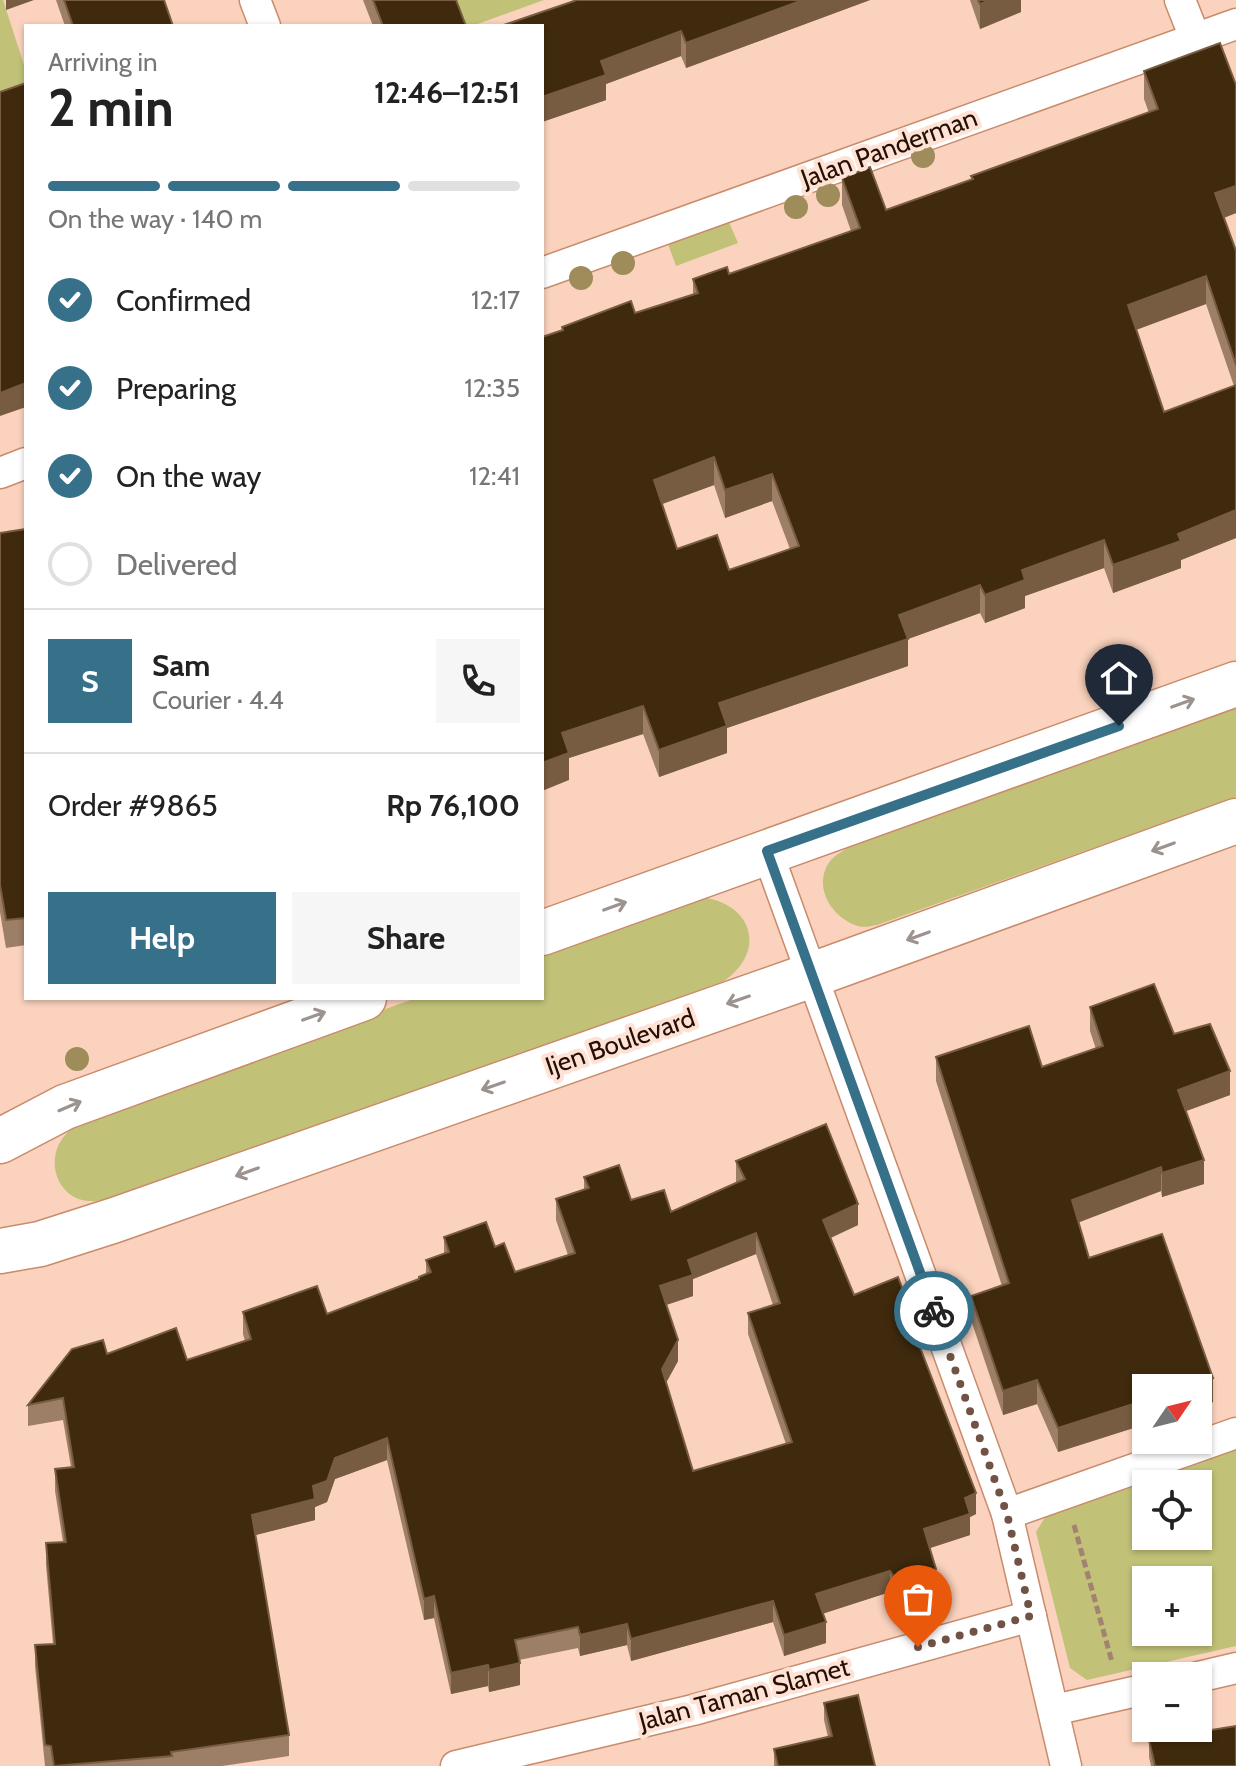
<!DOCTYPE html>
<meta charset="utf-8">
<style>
:root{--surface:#fff;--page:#f6f6f6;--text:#222;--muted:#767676;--line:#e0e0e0;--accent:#367089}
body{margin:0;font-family:Cabin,sans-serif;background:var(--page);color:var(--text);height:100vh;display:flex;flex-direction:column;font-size:30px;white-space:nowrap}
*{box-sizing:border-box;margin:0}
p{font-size:26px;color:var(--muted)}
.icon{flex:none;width:44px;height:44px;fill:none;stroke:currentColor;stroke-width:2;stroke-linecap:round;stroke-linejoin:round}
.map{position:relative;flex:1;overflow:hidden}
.details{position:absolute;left:24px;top:24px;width:520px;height:976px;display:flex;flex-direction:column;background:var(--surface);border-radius:0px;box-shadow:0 2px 6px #0004}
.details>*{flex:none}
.needle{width:52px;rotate:55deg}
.buttons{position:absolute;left:1132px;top:1374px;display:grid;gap:16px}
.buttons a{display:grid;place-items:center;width:80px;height:80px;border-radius:0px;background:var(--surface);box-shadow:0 2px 6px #0004;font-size:40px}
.pin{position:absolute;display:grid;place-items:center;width:68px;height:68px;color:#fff;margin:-82px -34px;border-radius:50% 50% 50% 0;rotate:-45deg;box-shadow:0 0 8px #0007}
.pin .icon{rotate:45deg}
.courier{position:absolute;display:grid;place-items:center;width:80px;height:80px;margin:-40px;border:6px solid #367089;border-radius:50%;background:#fff;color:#222;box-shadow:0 2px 10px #0007}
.summary em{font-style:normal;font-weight:700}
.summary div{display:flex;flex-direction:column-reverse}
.summary{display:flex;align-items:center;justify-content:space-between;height:136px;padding:0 24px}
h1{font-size:52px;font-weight:700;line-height:60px}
.bar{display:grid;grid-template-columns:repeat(4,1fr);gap:12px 8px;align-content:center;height:96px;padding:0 24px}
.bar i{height:10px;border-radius:6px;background:var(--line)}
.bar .active{background:var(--accent)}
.bar p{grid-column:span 4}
.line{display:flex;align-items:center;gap:20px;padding:0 24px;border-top:2px solid var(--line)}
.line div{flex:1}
.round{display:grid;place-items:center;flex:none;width:84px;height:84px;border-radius:0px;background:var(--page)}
ol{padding:0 24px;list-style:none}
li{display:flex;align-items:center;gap:24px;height:88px}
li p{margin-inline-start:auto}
li .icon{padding:8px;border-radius:50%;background:var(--accent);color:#fff;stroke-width:4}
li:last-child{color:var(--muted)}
li i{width:44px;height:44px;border:4px solid var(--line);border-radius:50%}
.primary-button{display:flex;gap:16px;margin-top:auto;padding:16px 24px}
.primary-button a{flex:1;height:92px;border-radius:0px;background:var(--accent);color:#fff;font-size:32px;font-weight:700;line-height:92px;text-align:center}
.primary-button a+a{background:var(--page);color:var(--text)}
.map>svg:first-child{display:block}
.green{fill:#c1c277;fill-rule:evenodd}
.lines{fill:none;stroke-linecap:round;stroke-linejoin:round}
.minor-casing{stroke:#c98b6b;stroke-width:33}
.primary-casing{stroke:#c98b6b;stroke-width:47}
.path{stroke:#a38271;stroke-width:5;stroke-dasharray:8 4;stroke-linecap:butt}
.minor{stroke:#fff;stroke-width:30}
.primary{stroke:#fff;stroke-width:44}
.tree{fill:#9e8c5b}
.wall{fill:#9d7e66;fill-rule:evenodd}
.shaded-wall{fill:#785c42}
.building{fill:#402a0e;stroke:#785c42;stroke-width:2;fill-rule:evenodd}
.oneway{stroke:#9d938e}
.done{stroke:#705344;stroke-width:8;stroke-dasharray:0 14.4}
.route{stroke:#367089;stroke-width:10}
.labels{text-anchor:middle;stroke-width:8;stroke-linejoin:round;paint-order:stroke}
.street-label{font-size:26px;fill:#250f03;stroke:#fee2d5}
</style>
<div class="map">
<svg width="1236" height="1766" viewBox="0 0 1236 1766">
<rect width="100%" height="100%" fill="#fad2bd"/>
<!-- green -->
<g class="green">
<polygon points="0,0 3,0 26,71 26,106 0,115"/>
<polygon points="447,0 544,0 472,26 457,26"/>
<polygon points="728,220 738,243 676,266 668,244"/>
<path d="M1236,703V797L877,925C871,926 864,928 858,926C831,918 812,886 830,861C835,855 845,850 851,845Z"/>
<path d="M695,897C748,898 771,948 724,981L122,1195C112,1197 100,1202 90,1201C61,1200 47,1168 59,1144C67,1128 84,1121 99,1113L416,998H542V953Z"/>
<path d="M1236,1449V1646L1087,1680L1070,1668L1036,1532L1047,1514ZM1146,1484H1198V1536H1146ZM1146,1580H1198V1632H1146Z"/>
</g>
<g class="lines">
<!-- minor casing -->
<g class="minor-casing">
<g id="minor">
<polyline points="255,0 265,26"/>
<polyline points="1180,0 1195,38"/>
<polyline points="542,273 1236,24"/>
<polyline points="0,473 26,463"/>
<polyline points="767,851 1007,1514 1066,1766"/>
<polyline points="1007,1514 1236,1433"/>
<polyline points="1198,1677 1236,1668"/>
<polyline points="1054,1710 1146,1689"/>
<polyline points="456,1766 693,1710 1031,1616"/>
</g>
</g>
<!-- primary casing -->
<g class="primary-casing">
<g id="primary">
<polyline points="542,933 1236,684"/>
<polyline points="0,1141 65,1107 364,998"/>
<polyline points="0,1251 40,1244 115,1220 812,975 1236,821"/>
</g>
</g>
<!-- path -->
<polyline class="path" points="1074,1525 1112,1662"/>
<!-- minor -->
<use href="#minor" class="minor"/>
<!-- primary -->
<use href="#primary" class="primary"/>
</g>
<!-- trees -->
<g class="tree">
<circle cx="923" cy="156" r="12"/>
<circle cx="828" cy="195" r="12"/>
<circle cx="796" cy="207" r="12"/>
<circle cx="623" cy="263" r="12"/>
<circle cx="581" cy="278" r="12"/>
<circle cx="77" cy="1059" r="12"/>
</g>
<!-- wall -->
<g class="wall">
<polygon points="56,0 164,0 173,26 65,26"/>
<polygon points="363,0 456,0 466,26 373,26"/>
<polygon points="870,0 686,68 681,56 606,84 606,100 542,122 542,26"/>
<polygon points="970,0 1021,0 1021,12 980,29"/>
<path d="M1144,71L1236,85V213L1224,218L1236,251V538L1181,560V568L1113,593L1104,568L1025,596V608L985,623L980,613L908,639V666L727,728V753L659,777L643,734L569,758V780L562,327L635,313L693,294V279L729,274L851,231L842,205V178L886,210L971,180V176L1149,113L1144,99ZM1206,304L1234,386L1164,412L1136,329ZM714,485L725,518L772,501L790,549L729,570L677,549L662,504Z"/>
<polygon points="26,529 26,945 6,948 0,912 0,533"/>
<polygon points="1090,1007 1174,1034 1230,1095 1186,1111 1204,1184 1162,1197 1161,1191 1078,1222 1089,1258 1213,1402 1198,1407 1198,1388 1146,1388 1146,1424 1058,1452 1037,1404 1003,1415 971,1320 971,1296 1002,1286 936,1081 936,1057 1042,1067 1096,1049 1090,1031"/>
<path d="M736,1161L858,1225L831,1238L854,1295L920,1349L976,1514L970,1517V1535L930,1548L936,1590L897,1602L890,1592L823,1613L826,1643L784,1656L773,1622L631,1661L627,1645L580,1656L578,1648L519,1660L520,1685L489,1692L488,1686L451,1694L434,1618L424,1620L387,1460L335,1479L327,1502L315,1507V1520L255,1535L289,1735V1756L222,1766H45L35,1666V1645L53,1644L46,1565V1543L63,1542L55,1491V1469L71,1467L63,1420L28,1426V1405L107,1354L187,1360L245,1341L243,1334V1312L327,1314L419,1279V1277L426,1274V1260L444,1253V1237L495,1247L515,1272L568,1255L556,1220V1199L584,1189V1177L631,1200L671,1212L736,1183ZM756,1254L773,1305L748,1313V1334L786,1444L693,1471L666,1383L678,1361L666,1305L693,1296V1279Z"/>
<polygon points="824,1703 875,1766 774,1766 774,1749 828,1737 824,1720"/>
<polygon points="1149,1740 1236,1766 1151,1766 1149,1757"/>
</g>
<!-- shaded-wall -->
<g class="shaded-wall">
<polygon points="6,0 34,0 6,10"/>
<polygon points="803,0 870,0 686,68 686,43"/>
<polygon points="990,0 1021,0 1021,12 980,29 980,4"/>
<polygon points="681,31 681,56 606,84 606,100 542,122 542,97 601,61"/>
<polygon points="1236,186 1236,213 1215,221 1215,193"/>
<polygon points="1206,276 1206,304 1128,333 1128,305"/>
<polygon points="26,383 26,407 0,416 0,393"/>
<polygon points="714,457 714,485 654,507 654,480"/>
<polygon points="772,474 772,501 725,518 725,490"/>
<polygon points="1236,510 1236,538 1181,560 1181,568 1113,593 1113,565 1178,534"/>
<polygon points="1104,540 1104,568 1025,596 1025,608 985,623 985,595 1022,570"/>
<polygon points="980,585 980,613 908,639 908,666 727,728 727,753 659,777 659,750 719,703 899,615"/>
<polygon points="643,706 643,734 569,758 569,780 542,791 542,763 562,733"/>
<polygon points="1230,1071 1230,1095 1178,1114 1178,1090"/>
<polygon points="1204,1160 1204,1184 1162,1197 1162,1173"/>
<polygon points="1161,1167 1161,1191 1072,1225 1072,1200"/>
<polygon points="858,1204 858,1225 823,1241 823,1220"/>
<polygon points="756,1233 756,1254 693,1279 693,1296 660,1307 660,1286 688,1260"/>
<polygon points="920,1335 920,1356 916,1337"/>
<polygon points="678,1340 678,1361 662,1390 662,1369"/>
<polygon points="1213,1378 1213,1402 1198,1407 1198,1388 1183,1388"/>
<polygon points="1037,1380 1037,1404 1003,1415 1003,1391"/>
<polygon points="1146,1400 1146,1424 1058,1452 1058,1428"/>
<polygon points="387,1438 387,1460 335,1479 327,1502 315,1507 315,1520 252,1536 252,1515 313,1486 335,1458"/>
<polygon points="976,1493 976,1514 970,1517 970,1535 924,1550 924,1529 965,1498"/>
<polygon points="936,1569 936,1590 897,1602 897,1581"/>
<polygon points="890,1571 890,1592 816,1616 816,1594"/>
<polygon points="434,1596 434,1618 424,1620 424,1599"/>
<polygon points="773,1601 773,1622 631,1661 631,1639"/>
<polygon points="826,1622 826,1643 784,1656 784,1635"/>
<polygon points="627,1624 627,1645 580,1656 580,1635"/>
<polygon points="520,1663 520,1685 489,1692 489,1670"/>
<polygon points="488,1665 488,1686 451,1694 451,1673"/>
</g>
<!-- building -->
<g class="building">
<polygon points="64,0 164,0 173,26 73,26"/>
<polygon points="373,0 456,0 466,26 383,26"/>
<polygon points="577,0 803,0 686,43 681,31 601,61 606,75 542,97 542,26 501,26"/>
<polygon points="978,0 990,0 980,4"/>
<path d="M1220,43L1236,85V186L1215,193L1236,251V365L1206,276L1128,305L1164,412L1236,385V510L1178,534L1181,541L1113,565L1104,540L1022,570L1025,580L985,595L980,585L899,615L908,639L719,703L727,726L659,750L643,706L562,733L569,753L542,763V337L563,330L562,327L631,301L635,313L698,293L693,279L727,267L729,274L860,228L842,178L870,167L886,210L973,179L971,176L1158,109L1144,71ZM714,457L725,490L772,474L799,546L729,570L717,535L677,549L654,480Z"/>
<polygon points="26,83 26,383 0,393 0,92"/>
<polygon points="26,529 26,918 6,920 0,885 0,533"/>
<polygon points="1154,984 1174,1034 1210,1024 1230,1071 1178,1090 1204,1160 1162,1173 1161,1167 1072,1200 1089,1258 1162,1234 1213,1378 1183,1388 1146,1388 1146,1400 1058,1428 1037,1380 1003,1391 971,1296 1009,1283 936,1057 1029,1026 1042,1067 1103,1046 1090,1007"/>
<path d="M826,1124L858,1204L823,1220L854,1295L898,1277L920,1335L916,1337L976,1493L965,1498L970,1514L924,1529L936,1569L897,1581L890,1571L816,1594L826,1622L784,1635L773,1601L631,1639L627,1624L580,1635L578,1627L515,1640L520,1663L489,1670L488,1665L451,1673L434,1596L424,1599L387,1438L335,1458L327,1481L313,1486L315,1499L252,1515L289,1735L171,1752L172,1756L54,1766L51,1746L45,1745L35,1645L55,1644L46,1543L66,1542L55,1469L74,1467L63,1398L28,1405L72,1349L103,1340L107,1354L176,1328L187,1360L251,1339L243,1312L317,1286L327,1314L419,1279V1277L431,1272L426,1260L449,1252L444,1237L486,1222L495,1247L504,1243L515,1272L575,1253L556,1199L589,1188L584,1177L619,1165L631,1200L664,1190L671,1212L745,1179L736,1161ZM756,1233L780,1303L748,1313L792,1442L693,1471L662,1369L678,1340L660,1286L693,1275L688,1260Z"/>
<polygon points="858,1695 875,1766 778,1766 774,1749 832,1736 824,1703"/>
<polygon points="1236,1726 1236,1766 1155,1766 1149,1740"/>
</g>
<!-- one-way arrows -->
<defs><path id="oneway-shaft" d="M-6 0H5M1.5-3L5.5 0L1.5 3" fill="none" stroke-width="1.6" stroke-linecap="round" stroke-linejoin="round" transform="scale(2)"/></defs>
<g class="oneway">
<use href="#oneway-shaft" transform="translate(1183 703) rotate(-20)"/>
<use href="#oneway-shaft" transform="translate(1163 847) rotate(160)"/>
<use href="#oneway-shaft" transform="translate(615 906) rotate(-20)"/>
<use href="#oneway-shaft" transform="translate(918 936) rotate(160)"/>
<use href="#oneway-shaft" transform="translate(738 1000) rotate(161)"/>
<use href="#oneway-shaft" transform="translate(314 1016) rotate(-20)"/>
<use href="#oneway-shaft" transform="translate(493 1086) rotate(161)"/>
<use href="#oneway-shaft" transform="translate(70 1106) rotate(-23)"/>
<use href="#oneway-shaft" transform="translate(247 1172) rotate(160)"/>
</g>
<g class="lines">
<!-- done -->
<polyline class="done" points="918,1647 1031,1616 1007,1514 934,1311"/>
<!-- route -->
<polyline class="route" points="934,1311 767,851 1119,726"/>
</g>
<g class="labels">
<!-- street labels -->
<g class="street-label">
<text transform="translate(889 148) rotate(-20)" y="9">Jalan Panderman</text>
<text transform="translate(620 1042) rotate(-19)" y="9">Ijen Boulevard</text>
<text transform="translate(744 1694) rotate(-15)" y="9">Jalan Taman Slamet</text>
</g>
</g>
</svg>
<div class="buttons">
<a><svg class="needle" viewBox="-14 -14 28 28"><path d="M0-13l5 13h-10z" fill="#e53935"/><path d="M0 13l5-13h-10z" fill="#767676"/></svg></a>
<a><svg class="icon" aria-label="locate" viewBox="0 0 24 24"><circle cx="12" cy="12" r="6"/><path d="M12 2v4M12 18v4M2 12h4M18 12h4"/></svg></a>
<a>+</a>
<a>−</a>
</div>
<div class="pin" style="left:918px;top:1647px;background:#ea580c"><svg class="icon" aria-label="bag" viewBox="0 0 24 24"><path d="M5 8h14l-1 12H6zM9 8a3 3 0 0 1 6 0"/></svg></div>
<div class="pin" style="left:1119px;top:726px;background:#1f2937"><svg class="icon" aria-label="home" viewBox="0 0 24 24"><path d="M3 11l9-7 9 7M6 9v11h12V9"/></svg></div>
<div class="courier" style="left:934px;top:1311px"><svg class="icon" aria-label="bike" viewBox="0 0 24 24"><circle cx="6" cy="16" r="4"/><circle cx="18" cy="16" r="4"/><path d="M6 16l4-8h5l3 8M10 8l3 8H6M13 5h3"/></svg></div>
<section class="details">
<div class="summary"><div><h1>2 min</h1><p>Arriving in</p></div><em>12:46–12:51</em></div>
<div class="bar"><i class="active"></i><i class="active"></i><i class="active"></i><i></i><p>On the way · 140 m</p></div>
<ol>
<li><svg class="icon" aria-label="check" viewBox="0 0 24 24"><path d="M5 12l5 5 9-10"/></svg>Confirmed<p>12:17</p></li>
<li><svg class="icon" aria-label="check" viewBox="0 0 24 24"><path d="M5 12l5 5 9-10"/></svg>Preparing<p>12:35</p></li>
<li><svg class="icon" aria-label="check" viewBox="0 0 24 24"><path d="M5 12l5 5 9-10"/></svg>On the way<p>12:41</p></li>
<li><i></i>Delivered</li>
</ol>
<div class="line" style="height:144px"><b class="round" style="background:var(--accent);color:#fff">S</b><div><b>Sam</b><p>Courier · 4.4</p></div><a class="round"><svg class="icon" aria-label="phone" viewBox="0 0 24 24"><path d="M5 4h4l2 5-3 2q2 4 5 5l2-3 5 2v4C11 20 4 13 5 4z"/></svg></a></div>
<div class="line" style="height:104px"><div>Order #9865</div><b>Rp 76,100</b></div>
<div class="primary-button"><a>Help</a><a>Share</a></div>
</section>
</div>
